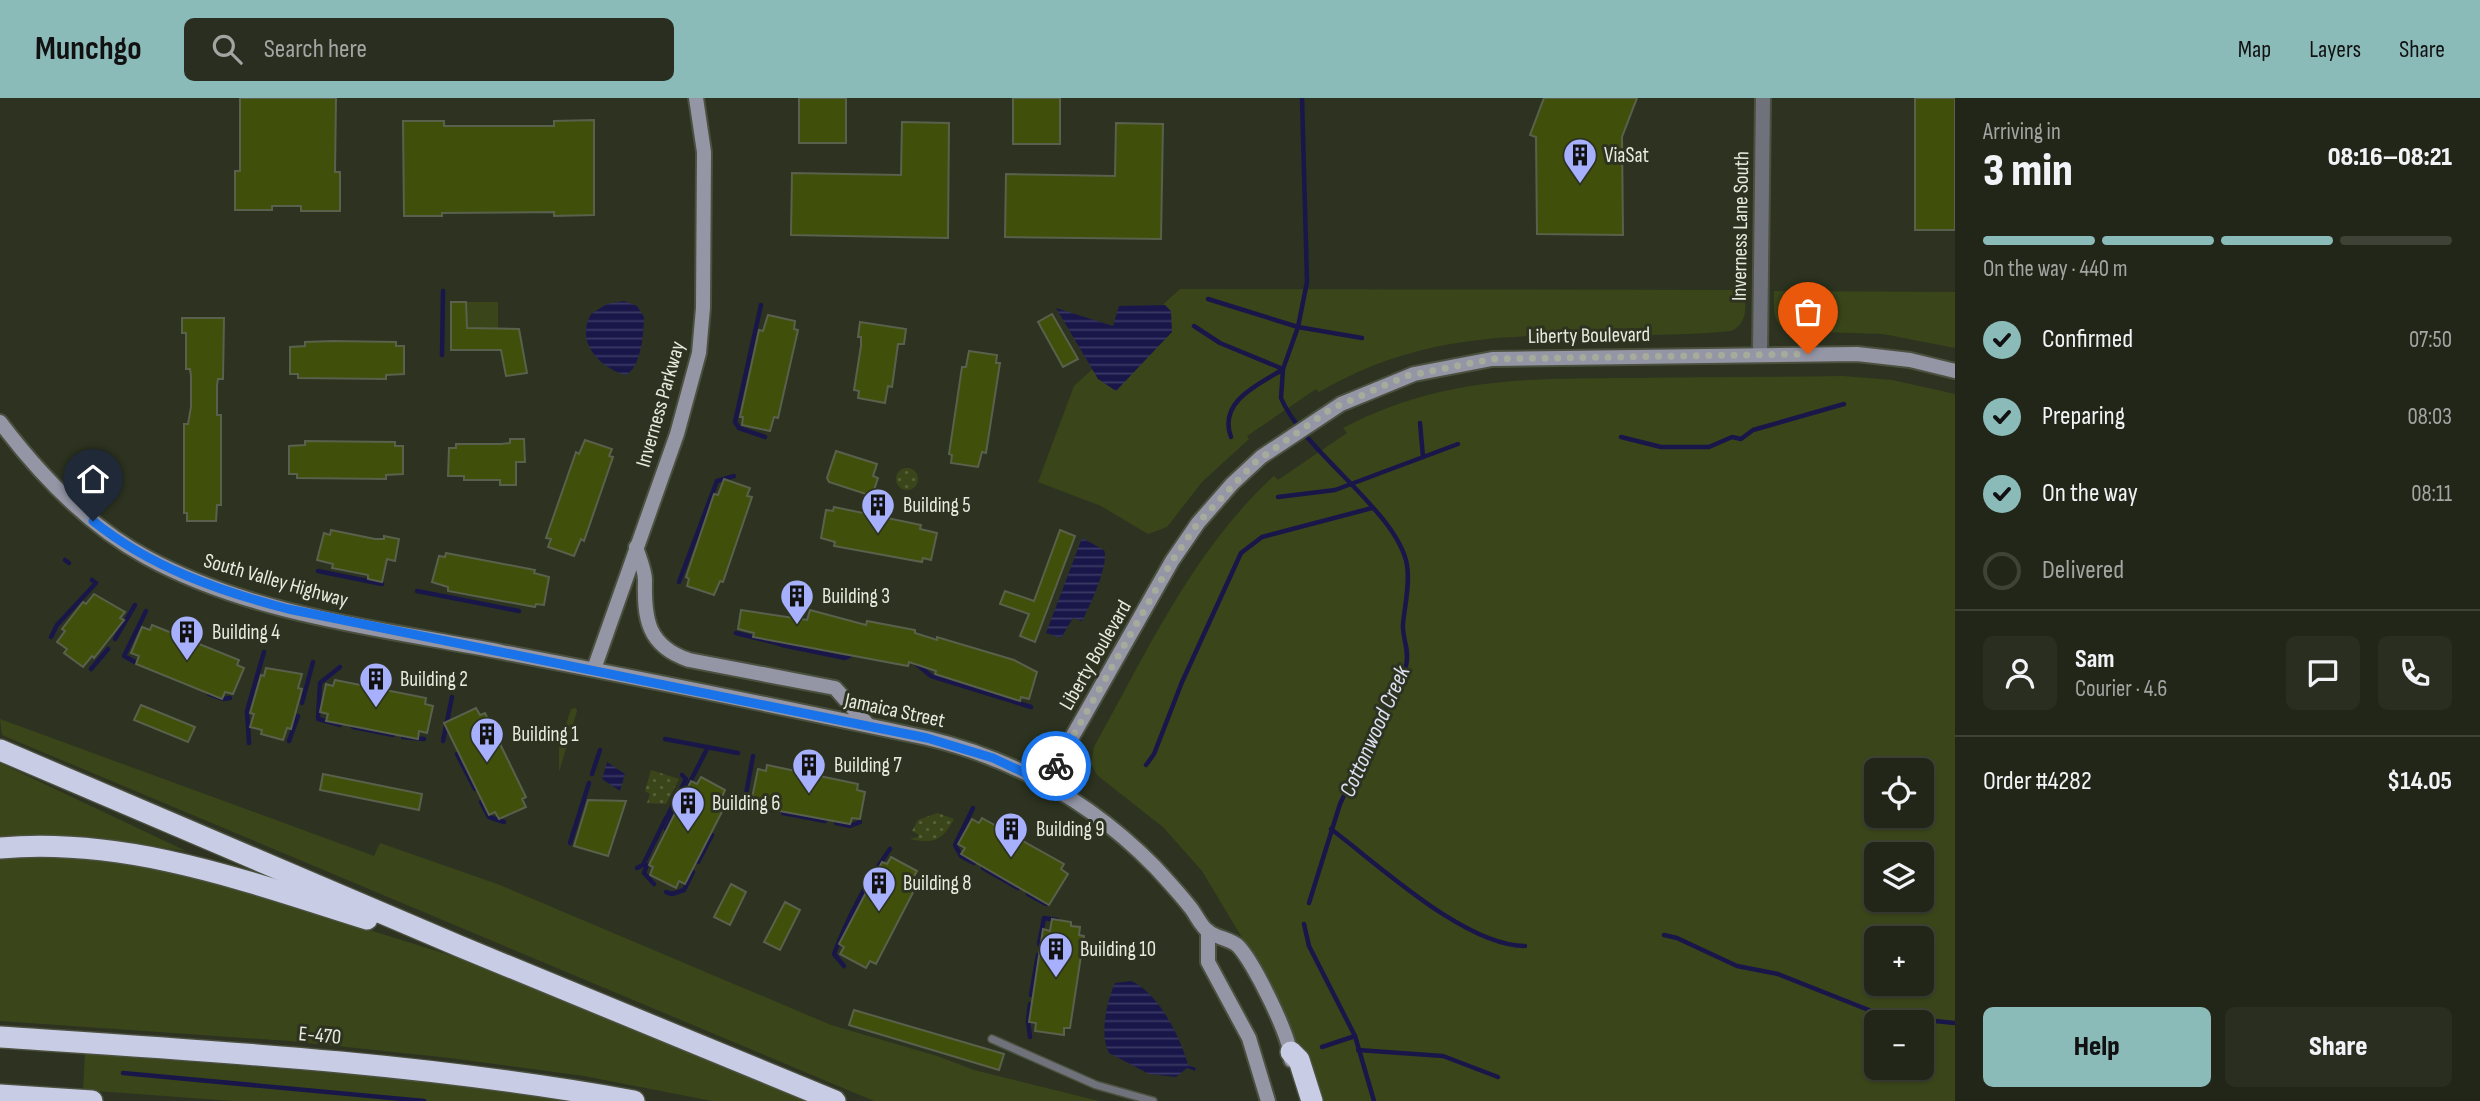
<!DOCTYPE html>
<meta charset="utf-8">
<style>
:root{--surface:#222618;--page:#2a2e21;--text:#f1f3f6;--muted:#a2a5a2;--line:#3f4337;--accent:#8bbbb9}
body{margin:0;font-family:"Sofia Sans Condensed",sans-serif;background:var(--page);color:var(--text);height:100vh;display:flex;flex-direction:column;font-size:26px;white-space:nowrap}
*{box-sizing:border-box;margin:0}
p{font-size:23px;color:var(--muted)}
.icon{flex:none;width:38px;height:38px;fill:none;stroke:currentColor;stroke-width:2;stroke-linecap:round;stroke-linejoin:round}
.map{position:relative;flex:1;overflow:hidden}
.side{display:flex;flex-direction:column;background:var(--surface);width:525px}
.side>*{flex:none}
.fabs{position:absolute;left:1864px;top:660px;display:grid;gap:14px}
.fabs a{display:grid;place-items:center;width:70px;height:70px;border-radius:10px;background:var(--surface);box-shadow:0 2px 5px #0004,0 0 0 2px var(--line);font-size:35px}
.pin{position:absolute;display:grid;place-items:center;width:60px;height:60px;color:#fff;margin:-72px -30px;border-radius:50% 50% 50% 0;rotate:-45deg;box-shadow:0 0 7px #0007}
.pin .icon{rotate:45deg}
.courier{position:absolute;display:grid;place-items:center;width:70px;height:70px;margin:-35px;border:5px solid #1a73e8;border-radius:50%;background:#fff;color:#222;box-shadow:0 2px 9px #0007}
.headline em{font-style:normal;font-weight:800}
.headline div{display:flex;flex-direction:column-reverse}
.headline{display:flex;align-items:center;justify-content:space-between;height:119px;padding:0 28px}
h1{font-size:46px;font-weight:800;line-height:52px}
.bar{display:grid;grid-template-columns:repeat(4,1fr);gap:10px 7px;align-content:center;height:84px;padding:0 28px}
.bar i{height:9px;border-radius:5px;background:var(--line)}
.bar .on{background:var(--accent)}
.bar p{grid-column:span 4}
.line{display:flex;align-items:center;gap:18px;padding:0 28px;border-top:2px solid var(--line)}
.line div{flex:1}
.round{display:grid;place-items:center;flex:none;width:74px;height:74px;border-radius:10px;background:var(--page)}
ol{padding:0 28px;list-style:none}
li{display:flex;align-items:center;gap:21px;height:77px}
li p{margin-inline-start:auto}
li .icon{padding:7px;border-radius:50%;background:var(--accent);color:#111;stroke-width:4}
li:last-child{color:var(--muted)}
li i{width:38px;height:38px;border:4px solid var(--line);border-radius:50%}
.cta{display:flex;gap:14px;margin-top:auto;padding:14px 28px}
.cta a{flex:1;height:80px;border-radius:10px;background:var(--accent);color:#111;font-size:28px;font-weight:800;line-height:80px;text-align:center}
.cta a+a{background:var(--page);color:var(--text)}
header{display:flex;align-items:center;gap:42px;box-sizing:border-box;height:98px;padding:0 35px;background:var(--accent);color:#111}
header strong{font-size:33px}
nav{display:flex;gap:38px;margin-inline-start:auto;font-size:24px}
.search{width:490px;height:63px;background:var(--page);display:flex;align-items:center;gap:18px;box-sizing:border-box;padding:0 24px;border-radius:10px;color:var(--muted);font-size:26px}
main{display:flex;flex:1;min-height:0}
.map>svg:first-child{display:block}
.grass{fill:#3a461a;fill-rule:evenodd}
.park{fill:url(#park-dots)}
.water{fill:url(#water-rules)}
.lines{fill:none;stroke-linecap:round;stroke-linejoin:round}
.stream{stroke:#19174a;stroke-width:4.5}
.building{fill:#40500b;stroke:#59604b;stroke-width:2}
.lane-casing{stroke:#4b503f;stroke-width:10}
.street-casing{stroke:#4b503f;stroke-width:18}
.secondary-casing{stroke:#4b503f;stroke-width:18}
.highway-casing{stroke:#4b503f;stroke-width:24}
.lane{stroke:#70727b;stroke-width:7}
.street{stroke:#70727b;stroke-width:14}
.secondary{stroke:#9496a6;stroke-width:14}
.highway{stroke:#c8cce4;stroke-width:21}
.done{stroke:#a6ab9c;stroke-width:7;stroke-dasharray:0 12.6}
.route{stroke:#1a73e8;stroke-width:9}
.labels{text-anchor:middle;stroke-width:6;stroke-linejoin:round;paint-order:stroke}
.poi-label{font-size:21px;fill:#e7ebdf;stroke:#2d3320;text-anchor:start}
.street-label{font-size:21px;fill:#e7ebdf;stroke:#2d3320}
.water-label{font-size:23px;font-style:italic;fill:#dde0f1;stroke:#2d3320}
</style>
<header>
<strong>Munchgo</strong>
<div class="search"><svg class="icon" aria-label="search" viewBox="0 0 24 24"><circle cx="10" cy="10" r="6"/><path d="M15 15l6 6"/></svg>Search here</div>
<nav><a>Map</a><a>Layers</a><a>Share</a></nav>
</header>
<main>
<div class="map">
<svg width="1955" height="1003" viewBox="0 0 1955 1003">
<defs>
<pattern id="park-dots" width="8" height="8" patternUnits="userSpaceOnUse" patternTransform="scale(1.75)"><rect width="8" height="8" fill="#3a461a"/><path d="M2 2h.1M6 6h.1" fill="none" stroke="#56613b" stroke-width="1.8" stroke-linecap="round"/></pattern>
<pattern id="water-rules" width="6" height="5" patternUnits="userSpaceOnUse" patternTransform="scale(1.75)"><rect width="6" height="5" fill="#19174a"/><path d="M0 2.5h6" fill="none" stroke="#3a3964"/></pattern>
</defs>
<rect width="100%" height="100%" fill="#2d3320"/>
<!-- grass -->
<g class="grass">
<path d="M1180,191L1745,192C1745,208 1749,225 1731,233C1582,247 1457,213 1319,294L1316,291L1247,338L1249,341L1202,384L1167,429L1148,436L1101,408L1038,384L1074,288Z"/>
<path d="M1774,193L1955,194V250L1883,236L1789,233C1771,225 1774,209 1774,193Z"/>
<polygon points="466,204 498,204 498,230 467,230"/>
<path d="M1843,278L1892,282L1955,296V1003H1317L1282,906L1202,773L1164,730L1097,677L1091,666L1094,649C1147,554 1193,452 1274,378L1278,382L1347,335L1343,330C1443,278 1526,281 1634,280C1704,279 1773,279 1843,278ZM1876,672H1922V718H1876ZM1876,756H1922V802H1876ZM1876,840H1922V886H1876ZM1876,924H1922V970H1876Z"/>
<polygon points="576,610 577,613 559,674 559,649 571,611"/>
<polygon points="0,621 374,758 380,745 500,787 831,927 937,958 974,972 1099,1003 874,1003 2,637"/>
<polygon points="0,665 186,753 90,739 0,739"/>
<polygon points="52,756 168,769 478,866 804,1003 712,1003 584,978 450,960 290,943 0,923 0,758"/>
<polygon points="85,956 385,979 570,1003 233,1003 83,992"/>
</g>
<!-- park -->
<g class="park">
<circle cx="907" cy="381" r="11"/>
<polygon points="651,672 679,681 666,706 647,705 650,696 645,693"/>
<path d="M937,715L954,721C942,743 934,746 910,741L918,739V736L912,733L918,722Z"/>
</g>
<!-- water -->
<g class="water">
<path d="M624,203L637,208L644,219C644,234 641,271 625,277C599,269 575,244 591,216L607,206Z"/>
<polygon points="1165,207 1171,213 1172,234 1116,293 1098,281 1056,210 1113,228 1119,208"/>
<path d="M1082,440L1104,452C1110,465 1089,510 1082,523L1073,520L1061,540L1046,535Z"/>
<polygon points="607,664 625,676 620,693 602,681"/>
<path d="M1131,883C1158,894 1181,940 1188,967L1196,970L1195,973L1187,970L1176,979L1149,976L1109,955C1099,937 1107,903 1115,885Z"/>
</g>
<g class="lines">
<!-- stream -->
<g class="stream">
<path d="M1302,0L1307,184L1298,229L1283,271L1281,300C1303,353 1398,414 1407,467C1410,486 1405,506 1403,526C1402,541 1410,551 1406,568L1340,706L1309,805"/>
<polyline points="1208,201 1298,229 1362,240"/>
<polyline points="761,207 735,324 739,330 765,339"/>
<polyline points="1194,228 1220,245 1283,271"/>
<polyline points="442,257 443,193"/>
<polyline points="1420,325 1423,359"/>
<path d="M1231,339C1218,304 1257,287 1282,272"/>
<polyline points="1621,339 1661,349 1709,349 1732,339 1741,341 1753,332 1844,306"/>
<polyline points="1278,399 1335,392 1458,346"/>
<polyline points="65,462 69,465"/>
<polyline points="318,473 382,486"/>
<polyline points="679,484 717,383 734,378"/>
<polyline points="417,493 519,513"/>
<polyline points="736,535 780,546"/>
<polyline points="51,539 57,527 96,485 92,482"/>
<polyline points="115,541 135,507"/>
<polyline points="782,547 845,560 855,555"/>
<polyline points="135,564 124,558 146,513"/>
<polyline points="914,564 931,578 1031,609"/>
<polyline points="340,569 320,585 318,621 340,627"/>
<polyline points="91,571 108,551"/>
<polyline points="209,596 223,601 230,600"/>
<polyline points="302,605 313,564"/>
<polyline points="353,629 393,637"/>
<polyline points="403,639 424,641"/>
<polyline points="665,641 738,655"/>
<polyline points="289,643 298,618"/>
<polyline points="443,643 452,599"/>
<polyline points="249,645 247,613 264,554"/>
<polyline points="457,656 475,691"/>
<polyline points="753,658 745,702 773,712"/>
<polyline points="1146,667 1154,656 1182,584 1241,455 1262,439 1372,410"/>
<polyline points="592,676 600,652"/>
<polyline points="481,704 489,719 504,724"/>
<polyline points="973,710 955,747 961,758 974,765"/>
<polyline points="783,715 825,723"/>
<polyline points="667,719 686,681 682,677"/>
<polyline points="836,725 850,728 860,724"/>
<polyline points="666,731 708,649"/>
<path d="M1331,731C1379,767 1465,848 1525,848"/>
<polyline points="570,745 589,685"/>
<polyline points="698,764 712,737"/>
<polyline points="647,767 644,775 654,786"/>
<polyline points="637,770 643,767 666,720"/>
<polyline points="983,770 1018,790"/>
<polyline points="666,794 672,796 684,792 693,774"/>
<polyline points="1028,796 1046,806"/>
<polyline points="1304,826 1309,848 1355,938 1374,1003"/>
<polyline points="1664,837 1677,840 1737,868 1778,876 1884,918 1955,925"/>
<polyline points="1039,846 1044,820 1057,822"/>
<path d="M844,868L834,856C848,819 867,783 890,751"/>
<polyline points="1031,897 1038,857"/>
<polyline points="1030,906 1028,923 1030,939"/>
<polyline points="1322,949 1355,938"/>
<polyline points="1358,952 1443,958 1498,979"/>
<polyline points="123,975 424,1003"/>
</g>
</g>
<!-- building -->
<g class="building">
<polygon points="240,0 336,0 335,74 340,74 340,113 301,113 301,108 272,108 272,112 235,112 235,73 240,73"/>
<rect x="799" y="0" width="47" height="45"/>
<rect x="1013" y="0" width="47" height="46"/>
<polygon points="1544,0 1637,0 1622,39 1623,137 1537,136 1536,39 1530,37"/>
<rect x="1915" y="0" width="40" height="132"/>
<polygon points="594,22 594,117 554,118 554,114 442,115 442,118 404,118 403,23 444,23 444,28 554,28 554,23"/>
<polygon points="902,24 949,25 948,140 791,137 792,75 901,77"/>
<polygon points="1116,25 1163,26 1161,141 1005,139 1006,76 1115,78"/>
<polygon points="451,204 466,204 467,230 519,231 527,275 506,278 501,252 451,252"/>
<polygon points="1052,216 1078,261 1063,269 1038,224"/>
<polygon points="768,217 795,223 794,231 798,232 778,320 774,319 770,333 742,327 743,319 740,319 759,232 763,233"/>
<polygon points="182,220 224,220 223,281 218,281 217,287 217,317 221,317 221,407 217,407 216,423 187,423 187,415 184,415 184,326 188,326 191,309 191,278 190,271 186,271 186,235 182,235"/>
<polygon points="860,224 906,231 904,246 898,246 892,289 888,288 885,305 858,300 859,293 854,292 861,248 861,239 858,239"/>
<polygon points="333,243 396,244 396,248 404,248 404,276 386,277 386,281 298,280 298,276 290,276 290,249 305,248 305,244"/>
<polygon points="969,253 997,257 996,265 1000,265 986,355 982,354 978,369 951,365 952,357 949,356 962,269 966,269"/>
<polygon points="510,341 524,341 525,364 516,364 516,387 500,387 500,382 464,382 464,378 448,378 449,350 456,350 456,346 501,346 510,345"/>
<polygon points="585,342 612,351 609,358 613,359 584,443 581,441 574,458 548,449 551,441 546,440 576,354 579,356"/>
<polygon points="305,343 395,344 395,348 403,348 403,376 386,377 386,381 297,380 297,376 289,376 289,348 305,347"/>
<polygon points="836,353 877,366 873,378 878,380 872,398 829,384 827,380"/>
<polygon points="724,381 750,390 747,398 752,399 723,484 720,483 714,497 687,488 689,481 686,479 714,396 718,397"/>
<polygon points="834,409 921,427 920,431 937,435 931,462 923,460 922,464 834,448 835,444 821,440 826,412 833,413"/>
<polygon points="331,432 375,441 384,441 384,438 399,441 395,463 387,461 382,484 368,481 368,477 332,470 333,466 317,462 324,435 330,437"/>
<polygon points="1060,432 1075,438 1035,544 1020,538 1029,516 1000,506 1005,493 1034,503"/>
<polygon points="446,455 535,472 534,475 549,479 544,507 536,506 535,509 448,493 448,489 432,484 439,458 445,459"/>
<polygon points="94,496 125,514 120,520 124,522 94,560 92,558 83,569 64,555 67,551 57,544 65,533 62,531 83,504 86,506"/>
<polygon points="741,512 807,522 810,512 866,527 867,523 915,532 915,535 937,542 937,539 1014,562 1037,574 1029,601 1021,599 1020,603 935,576 936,573 909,564 908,568 753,539 754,535 738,531"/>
<polygon points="152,527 239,562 237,567 244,570 233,596 225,594 222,601 136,566 139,558 131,555 142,529 150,532"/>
<polygon points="266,570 302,576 298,590 302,591 291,631 287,630 283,642 261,636 262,632 250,629 254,616 250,615 261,577 264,578"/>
<polygon points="335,582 426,600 425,606 433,608 427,635 419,633 418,641 326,623 328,616 320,614 326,586 333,588"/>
<polygon points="141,607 195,629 188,644 134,622"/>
<polygon points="476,610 480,617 485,615 526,699 522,701 526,709 499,721 495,714 489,717 444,625"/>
<polygon points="767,667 858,686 857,692 865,694 860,721 852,720 850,726 758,709 760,701 752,700 758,671 766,673"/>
<polygon points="323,676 422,696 419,712 320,692"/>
<polygon points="701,679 725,692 722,699 728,702 685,786 679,783 676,790 650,777 653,769 649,767 691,683 697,686"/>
<polygon points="588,702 626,703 608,758 574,748"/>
<polygon points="982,720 1064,766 1061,771 1068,776 1049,807 961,756 965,750 958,746 972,721 979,725"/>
<polygon points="891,759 917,773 913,780 919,783 876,866 870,863 866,870 840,856 844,849 839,846 882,764 887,766"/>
<polygon points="731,786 746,794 730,827 714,819"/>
<polygon points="785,804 800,812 780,852 764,844"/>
<polygon points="1052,821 1071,824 1071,828 1080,829 1079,837 1084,838 1070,930 1064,930 1064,937 1035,933 1036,925 1029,924 1043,831 1050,833"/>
<polygon points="854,912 1004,956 999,972 849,927"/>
</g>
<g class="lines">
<!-- lane casing -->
<g class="lane-casing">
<polyline id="lane" points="992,941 1096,987 1153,1003"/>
</g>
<!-- street casing -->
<g class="street-casing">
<polyline id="street" points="1760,256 1763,0"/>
</g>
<!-- secondary casing -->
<g class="secondary-casing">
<g id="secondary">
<path d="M0,324C40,377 87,427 146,459C254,518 384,531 502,554C644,581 786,610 927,640C1015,661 1092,705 1155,769C1167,782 1179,795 1190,809C1196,816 1201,829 1209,834C1217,840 1231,841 1238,848C1253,863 1292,941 1291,962"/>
<path d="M636,449C639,459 645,472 645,482C644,520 647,548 689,562L835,590L868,627"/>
<polyline points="594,571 677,336 699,255 703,210 704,54 696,0"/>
<polyline points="1046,685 1172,463 1198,425 1232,386 1261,359 1341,306 1414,276 1492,261 1857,256 1910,262 1955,273"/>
<polyline points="1208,833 1208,864 1249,940 1268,1003"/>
</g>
</g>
<!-- highway casing -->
<g class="highway-casing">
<g id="highway">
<polyline points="0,652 459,848 835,1003"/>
<path d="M0,750C128,739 246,783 367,821"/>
<path d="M0,939C212,953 424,965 634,1003"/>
<polyline points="1291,954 1299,962 1312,1003"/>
<polyline points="0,997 92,1003"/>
</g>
</g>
<!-- lane -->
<use href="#lane" class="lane"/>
<!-- street -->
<use href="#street" class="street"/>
<!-- secondary -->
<use href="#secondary" class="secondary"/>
<!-- highway -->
<use href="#highway" class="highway"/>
</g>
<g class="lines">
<!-- done -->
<polyline class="done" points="1056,668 1172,463 1198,425 1254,365 1331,311 1406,278 1492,261 1808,256"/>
<!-- route -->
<path class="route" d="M93,423C150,469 219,493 288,511L927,640L993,660L1046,685L1056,668"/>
</g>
<!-- icons -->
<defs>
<g id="building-pin" transform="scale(1.75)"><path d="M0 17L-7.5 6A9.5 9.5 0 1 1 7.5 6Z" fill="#a7b0fc" stroke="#2d3320"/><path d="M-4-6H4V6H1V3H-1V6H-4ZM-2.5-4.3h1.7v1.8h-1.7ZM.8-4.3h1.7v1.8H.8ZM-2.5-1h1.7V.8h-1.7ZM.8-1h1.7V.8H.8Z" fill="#111"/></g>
</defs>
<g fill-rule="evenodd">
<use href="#building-pin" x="1580" y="57"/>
<use href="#building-pin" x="878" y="407"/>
<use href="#building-pin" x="797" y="498"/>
<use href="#building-pin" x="187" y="534"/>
<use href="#building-pin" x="376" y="581"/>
<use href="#building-pin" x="487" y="636"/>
<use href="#building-pin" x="809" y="667"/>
<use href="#building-pin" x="688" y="705"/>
<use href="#building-pin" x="1011" y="731"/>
<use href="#building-pin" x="879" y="785"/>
<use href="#building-pin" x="1056" y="851"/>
</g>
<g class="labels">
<!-- poi labels -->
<g class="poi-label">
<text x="1604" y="64">ViaSat</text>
<text x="903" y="414">Building 5</text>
<text x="822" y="505">Building 3</text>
<text x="212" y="541">Building 4</text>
<text x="400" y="588">Building 2</text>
<text x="512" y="643">Building 1</text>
<text x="834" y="674">Building 7</text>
<text x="712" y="712">Building 6</text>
<text x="1036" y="738">Building 9</text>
<text x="903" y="792">Building 8</text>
<text x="1080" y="858">Building 10</text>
</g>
<!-- street labels -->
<g class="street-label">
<text transform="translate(1740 128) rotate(-89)" y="7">Inverness Lane South</text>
<text transform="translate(1589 237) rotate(-1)" y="7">Liberty Boulevard</text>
<text transform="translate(660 306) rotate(-74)" y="7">Inverness Parkway</text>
<text transform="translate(276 482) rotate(16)" y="7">South Valley Highway</text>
<text transform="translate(1095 557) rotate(-60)" y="7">Liberty Boulevard</text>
<text transform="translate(895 612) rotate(12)" y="7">Jamaica Street</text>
<text transform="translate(320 937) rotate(5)" y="7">E-470</text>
</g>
<!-- water labels -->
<g class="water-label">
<text transform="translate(1374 633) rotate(-66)" y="8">Cottonwood Creek</text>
</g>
</g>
</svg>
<div class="fabs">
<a><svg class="icon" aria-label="locate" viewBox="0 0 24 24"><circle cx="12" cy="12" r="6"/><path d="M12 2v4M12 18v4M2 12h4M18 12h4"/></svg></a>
<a><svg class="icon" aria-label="layers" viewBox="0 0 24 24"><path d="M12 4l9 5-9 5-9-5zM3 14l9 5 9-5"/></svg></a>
<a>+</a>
<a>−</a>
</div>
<div class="pin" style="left:1808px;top:256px;background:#ea580c"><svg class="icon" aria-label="bag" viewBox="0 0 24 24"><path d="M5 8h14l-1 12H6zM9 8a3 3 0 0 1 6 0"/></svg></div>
<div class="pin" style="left:93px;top:423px;background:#1f2937"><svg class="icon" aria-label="home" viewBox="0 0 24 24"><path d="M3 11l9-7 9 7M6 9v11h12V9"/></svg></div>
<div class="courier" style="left:1056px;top:668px"><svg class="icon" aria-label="bike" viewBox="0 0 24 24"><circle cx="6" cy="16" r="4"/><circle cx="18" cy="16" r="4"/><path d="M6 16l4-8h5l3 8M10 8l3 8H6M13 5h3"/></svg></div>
</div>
<section class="side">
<div class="headline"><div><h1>3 min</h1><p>Arriving in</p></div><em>08:16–08:21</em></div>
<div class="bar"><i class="on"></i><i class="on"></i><i class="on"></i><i></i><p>On the way · 440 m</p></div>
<ol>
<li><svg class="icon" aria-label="check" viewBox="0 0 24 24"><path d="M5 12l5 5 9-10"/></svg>Confirmed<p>07:50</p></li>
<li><svg class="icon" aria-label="check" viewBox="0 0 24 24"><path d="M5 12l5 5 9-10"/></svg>Preparing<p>08:03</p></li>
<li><svg class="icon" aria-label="check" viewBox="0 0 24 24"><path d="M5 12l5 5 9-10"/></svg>On the way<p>08:11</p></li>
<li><i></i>Delivered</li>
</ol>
<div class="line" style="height:126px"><a class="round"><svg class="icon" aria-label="person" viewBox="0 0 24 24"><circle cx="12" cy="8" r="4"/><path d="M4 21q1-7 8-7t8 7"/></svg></a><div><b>Sam</b><p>Courier · 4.6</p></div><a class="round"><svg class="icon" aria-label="chat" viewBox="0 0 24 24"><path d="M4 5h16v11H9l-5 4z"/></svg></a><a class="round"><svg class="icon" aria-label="phone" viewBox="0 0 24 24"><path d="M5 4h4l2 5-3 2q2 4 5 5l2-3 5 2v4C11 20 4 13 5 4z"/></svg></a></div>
<div class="line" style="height:91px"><div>Order #4282</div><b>$14.05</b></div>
<div class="cta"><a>Help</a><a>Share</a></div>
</section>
</main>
